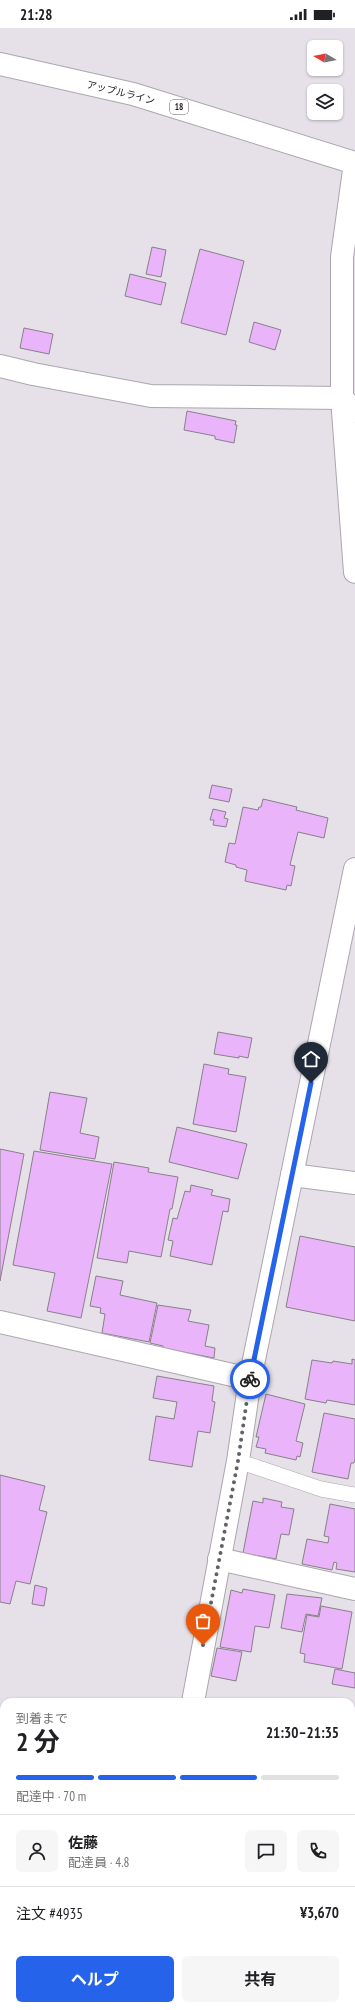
<!DOCTYPE html>
<html lang="ja">
<meta charset="utf-8">
<style>
:root{--surface:#fff;--page:#f6f6f6;--text:#202124;--muted:#757577;--line:#e0e0e0;--accent:#2563eb}
body{margin:0;font-family:"PT Sans Narrow","Noto Sans JP",sans-serif;background:var(--page);color:var(--text);height:100vh;display:flex;flex-direction:column;font-size:15px;white-space:nowrap}
*{box-sizing:border-box;margin:0}
p{font-size:13px;color:var(--muted)}
.icon{flex:none;width:22px;height:22px;fill:none;stroke:currentColor;stroke-width:2;stroke-linecap:round;stroke-linejoin:round}
.map{position:relative;flex:1;overflow:hidden}
.details{position:absolute;left:0px;top:1670px;width:355px;height:312px;display:flex;flex-direction:column;background:var(--surface);border-radius:12px 12px 0 0;box-shadow:0 1px 3px #0004}
.details>*{flex:none}
.needle{width:26px;rotate:280deg}
.controls{position:absolute;left:307px;top:12px;display:grid;gap:8px}
.controls a{display:grid;place-items:center;width:36px;height:36px;border-radius:6px;background:var(--surface);box-shadow:0 1px 3px #0004;font-size:20px}
.pin{position:absolute;display:grid;place-items:center;width:34px;height:34px;color:#fff;margin:-41px -17px;border-radius:50% 50% 50% 0;rotate:-45deg;box-shadow:0 0 4px #0007}
.pin .icon{rotate:45deg}
.courier{position:absolute;display:grid;place-items:center;width:40px;height:40px;margin:-20px;border:3px solid #2563eb;border-radius:50%;background:#fff;color:#222;box-shadow:0 1px 5px #0007}
.summary em{font-style:normal;font-weight:700}
.summary div{display:flex;flex-direction:column-reverse}
.summary{display:flex;align-items:center;justify-content:space-between;height:68px;padding:0 16px}
h1{font-size:26px;font-weight:700;line-height:30px}
.bar{display:grid;grid-template-columns:repeat(4,1fr);gap:6px 4px;align-content:center;height:48px;padding:0 16px}
.bar i{height:5px;border-radius:3px;background:var(--line)}
.bar .selected{background:var(--accent)}
.bar p{grid-column:span 4}
.line{display:flex;align-items:center;gap:10px;padding:0 16px;border-top:1px solid var(--line)}
.line div{flex:1}
.round{display:grid;place-items:center;flex:none;width:42px;height:42px;border-radius:6px;background:var(--page)}
.action{display:flex;gap:8px;margin-top:auto;padding:8px 16px}
.action a{flex:1;height:46px;border-radius:6px;background:var(--accent);color:#fff;font-size:16px;font-weight:700;line-height:46px;text-align:center}
.action a+a{background:var(--page);color:var(--text)}
.status{display:flex;justify-content:space-between;align-items:center;height:28px;padding:0 20px;background:var(--surface);direction:ltr}
.status svg{height:11px;fill:currentColor}
.map>svg:first-child{display:block}
.building{fill:#eab4fa;stroke:#878188}
.lines{fill:none;stroke-linecap:round;stroke-linejoin:round}
.service-casing{stroke:#aca6ae;stroke-width:16}
.minor-casing{stroke:#aca6ae;stroke-width:24}
.tertiary-casing{stroke:#aca6ae;stroke-width:24}
.trunk-casing{stroke:#aca6ae;stroke-width:24}
.service{stroke:#fff;stroke-width:15}
.minor{stroke:#fff;stroke-width:22}
.tertiary{stroke:#fff;stroke-width:22}
.trunk{stroke:#fff;stroke-width:22}
.done{stroke:#646165;stroke-width:4;stroke-dasharray:0 7.2}
.route{stroke:#2563eb;stroke-width:5}
.labels{text-anchor:middle;stroke-width:3;stroke-linejoin:round;paint-order:stroke}
.shield{fill:#fff;stroke:#626062;stroke-width:1}
.shield-label{font-size:9px;font-weight:bold;fill:#1e1c1f}
.street-label{font-size:10px;fill:#1e1c1f;stroke:#fff}
</style>
<div class="status"><b>21:28</b><svg viewBox="0 0 49 12"><path d="M0 12V9h3v3zM5 12V6h3v6zM10 12V3h3v9zM15 12V0h3v12zM26 1h20v11H26zM47 4h2v5h-2z"/></svg></div>
<div class="map">
<svg width="355" height="1982" viewBox="0 0 355 1982">
<rect width="100%" height="100%" fill="#e6e0e8"/>
<!-- building -->
<g class="building">
<polygon points="152,219 166,222 161,249 146,246"/>
<polygon points="200,221 244,233 226,307 181,295"/>
<polygon points="130,246 166,255 161,277 125,268"/>
<polygon points="254,294 281,302 275,322 249,314"/>
<polygon points="24,300 53,306 49,326 20,320"/>
<polygon points="187,383 236,393 235,397 237,397 234,415 215,411 215,408 184,402"/>
<polygon points="212,757 232,761 229,774 209,770"/>
<polygon points="263,771 297,779 296,782 328,790 324,810 298,804 290,837 295,838 291,858 287,857 286,862 245,853 247,842 236,839 236,837 225,834 229,815 235,816 243,779 258,782 259,779 261,779"/>
<polygon points="213,781 226,784 224,790 228,791 226,799 213,797 214,792 210,792"/>
<polygon points="218,1004 252,1010 248,1030 239,1028 239,1030 214,1026"/>
<polygon points="204,1036 229,1041 228,1046 246,1049 236,1104 193,1096"/>
<polygon points="50,1064 87,1070 80,1105 99,1109 95,1131 40,1122"/>
<polygon points="177,1099 247,1116 238,1151 169,1134"/>
<polygon points="0,1121 24,1126 0,1253"/>
<polygon points="34,1123 112,1136 81,1290 47,1283 55,1245 13,1237"/>
<polygon points="114,1134 149,1140 148,1144 178,1149 172,1181 170,1181 161,1229 129,1223 127,1235 97,1230"/>
<polygon points="191,1157 213,1162 211,1167 230,1171 228,1184 223,1183 212,1237 170,1228 173,1213 168,1212 173,1190 177,1191 185,1163 190,1164"/>
<polygon points="300,1208 355,1219 355,1293 286,1279"/>
<polygon points="96,1248 123,1253 120,1267 157,1275 149,1314 102,1305 105,1286 100,1285 101,1280 90,1278"/>
<polygon points="158,1277 191,1282 188,1293 209,1297 205,1318 215,1320 214,1330 163,1320 163,1318 150,1315"/>
<polygon points="352,1331 355,1332 355,1377 327,1372 326,1375 305,1371 312,1332 332,1335 333,1333 352,1336"/>
<polygon points="157,1348 214,1358 212,1373 215,1374 210,1405 198,1403 192,1439 149,1432 156,1388 174,1391 177,1374 153,1370"/>
<polygon points="266,1366 305,1376 296,1413 303,1415 300,1429 297,1428 296,1432 265,1425 266,1421 256,1419 259,1409 256,1409"/>
<polygon points="324,1385 355,1391 355,1432 354,1435 351,1435 348,1451 312,1444"/>
<polygon points="0,1447 45,1458 39,1482 47,1484 30,1556 16,1553 10,1576 0,1574"/>
<polygon points="263,1470 282,1474 281,1479 294,1481 289,1507 281,1506 276,1531 243,1525 253,1473 263,1475"/>
<polygon points="330,1476 355,1481 355,1544 336,1541 337,1535 334,1534 332,1542 302,1536 307,1511 328,1515 329,1509 324,1508"/>
<polygon points="35,1557 47,1560 44,1578 32,1576"/>
<polygon points="243,1561 275,1567 269,1600 255,1598 251,1624 220,1619 231,1562 242,1565"/>
<polygon points="287,1566 322,1570 318,1588 306,1586 302,1604 281,1600"/>
<polygon points="321,1578 352,1584 342,1641 304,1634 305,1626 300,1625 307,1587 319,1589"/>
<polygon points="217,1620 242,1624 236,1653 211,1648"/>
<polygon points="335,1641 355,1645 355,1660 332,1656"/>
<polygon points="4,1896 4,1974 0,1973 0,1910"/>
<polygon points="355,1913 355,1941 351,1940 351,1930"/>
<polygon points="352,1946 355,1947 355,1963 351,1961"/>
<polygon points="19,1978 94,1978 93,1982 32,1982"/>
<polygon points="267,1978 315,1978 314,1982 279,1982"/>
</g>
<g class="lines">
<!-- service casing -->
<g class="service-casing">
<polyline id="service" points="238,1433 321,1461 355,1467"/>
</g>
<!-- minor casing -->
<g class="minor-casing">
<g id="minor">
<polyline points="0,338 33,346 151,368 342,370 355,383"/>
<polyline points="292,1147 355,1155"/>
<polyline points="0,1294 250,1351"/>
<polyline points="219,1531 355,1561"/>
<polyline points="0,1786 4,1787"/>
<polyline points="351,1865 355,1866"/>
</g>
</g>
<!-- tertiary casing -->
<g class="tertiary-casing">
<g id="tertiary">
<polyline points="355,135 342,229 342,370 355,544"/>
<polyline points="193,1674 238,1433 250,1351 355,841"/>
<polyline points="143,1982 143,1978"/>
</g>
</g>
<!-- trunk casing -->
<g class="trunk-casing">
<polyline id="trunk" points="0,36 133,66 355,135"/>
</g>
<!-- service -->
<use href="#service" class="service"/>
<!-- minor -->
<use href="#minor" class="minor"/>
<!-- tertiary -->
<use href="#tertiary" class="tertiary"/>
<!-- trunk -->
<use href="#trunk" class="trunk"/>
</g>
<g class="lines">
<!-- done -->
<polyline class="done" points="203,1617 238,1433 250,1351"/>
<!-- route -->
<polyline class="route" points="250,1351 311,1055"/>
</g>
<g class="labels">
<!-- shield labels -->
<rect class="shield" x="170" y="72" width="18" height="14" rx="3"/>
<g class="shield-label">
<text x="179" y="82">18</text>
</g>
<!-- street labels -->
<g class="street-label">
<text transform="translate(121 64) rotate(14)" y="4">アップルライン</text>
</g>
</g>
</svg>
<div class="controls">
<a><svg class="needle" viewBox="-14 -14 28 28"><path d="M0-13l5 13h-10z" fill="#e53935"/><path d="M0 13l5-13h-10z" fill="#757577"/></svg></a>
<a><svg class="icon" aria-label="layers" viewBox="0 0 24 24"><path d="M12 4l9 5-9 5-9-5zM3 14l9 5 9-5"/></svg></a>
</div>
<div class="pin" style="left:203px;top:1617px;background:#ea580c"><svg class="icon" aria-label="bag" viewBox="0 0 24 24"><path d="M5 8h14l-1 12H6zM9 8a3 3 0 0 1 6 0"/></svg></div>
<div class="pin" style="left:311px;top:1055px;background:#1f2937"><svg class="icon" aria-label="home" viewBox="0 0 24 24"><path d="M3 11l9-7 9 7M6 9v11h12V9"/></svg></div>
<div class="courier" style="left:250px;top:1351px"><svg class="icon" aria-label="bike" viewBox="0 0 24 24"><circle cx="6" cy="16" r="4"/><circle cx="18" cy="16" r="4"/><path d="M6 16l4-8h5l3 8M10 8l3 8H6M13 5h3"/></svg></div>
<section class="details">
<div class="summary"><div><h1>2 分</h1><p>到着まで</p></div><em>21:30–21:35</em></div>
<div class="bar"><i class="selected"></i><i class="selected"></i><i class="selected"></i><i></i><p>配達中 · 70 m</p></div>
<div class="line" style="height:72px"><a class="round"><svg class="icon" aria-label="person" viewBox="0 0 24 24"><circle cx="12" cy="8" r="4"/><path d="M4 21q1-7 8-7t8 7"/></svg></a><div><b>佐藤</b><p>配達員 · 4.8</p></div><a class="round"><svg class="icon" aria-label="chat" viewBox="0 0 24 24"><path d="M4 5h16v11H9l-5 4z"/></svg></a><a class="round"><svg class="icon" aria-label="phone" viewBox="0 0 24 24"><path d="M5 4h4l2 5-3 2q2 4 5 5l2-3 5 2v4C11 20 4 13 5 4z"/></svg></a></div>
<div class="line" style="height:52px"><div>注文 #4935</div><b>¥3,670</b></div>
<div class="action"><a>ヘルプ</a><a>共有</a></div>
</section>
</div>
